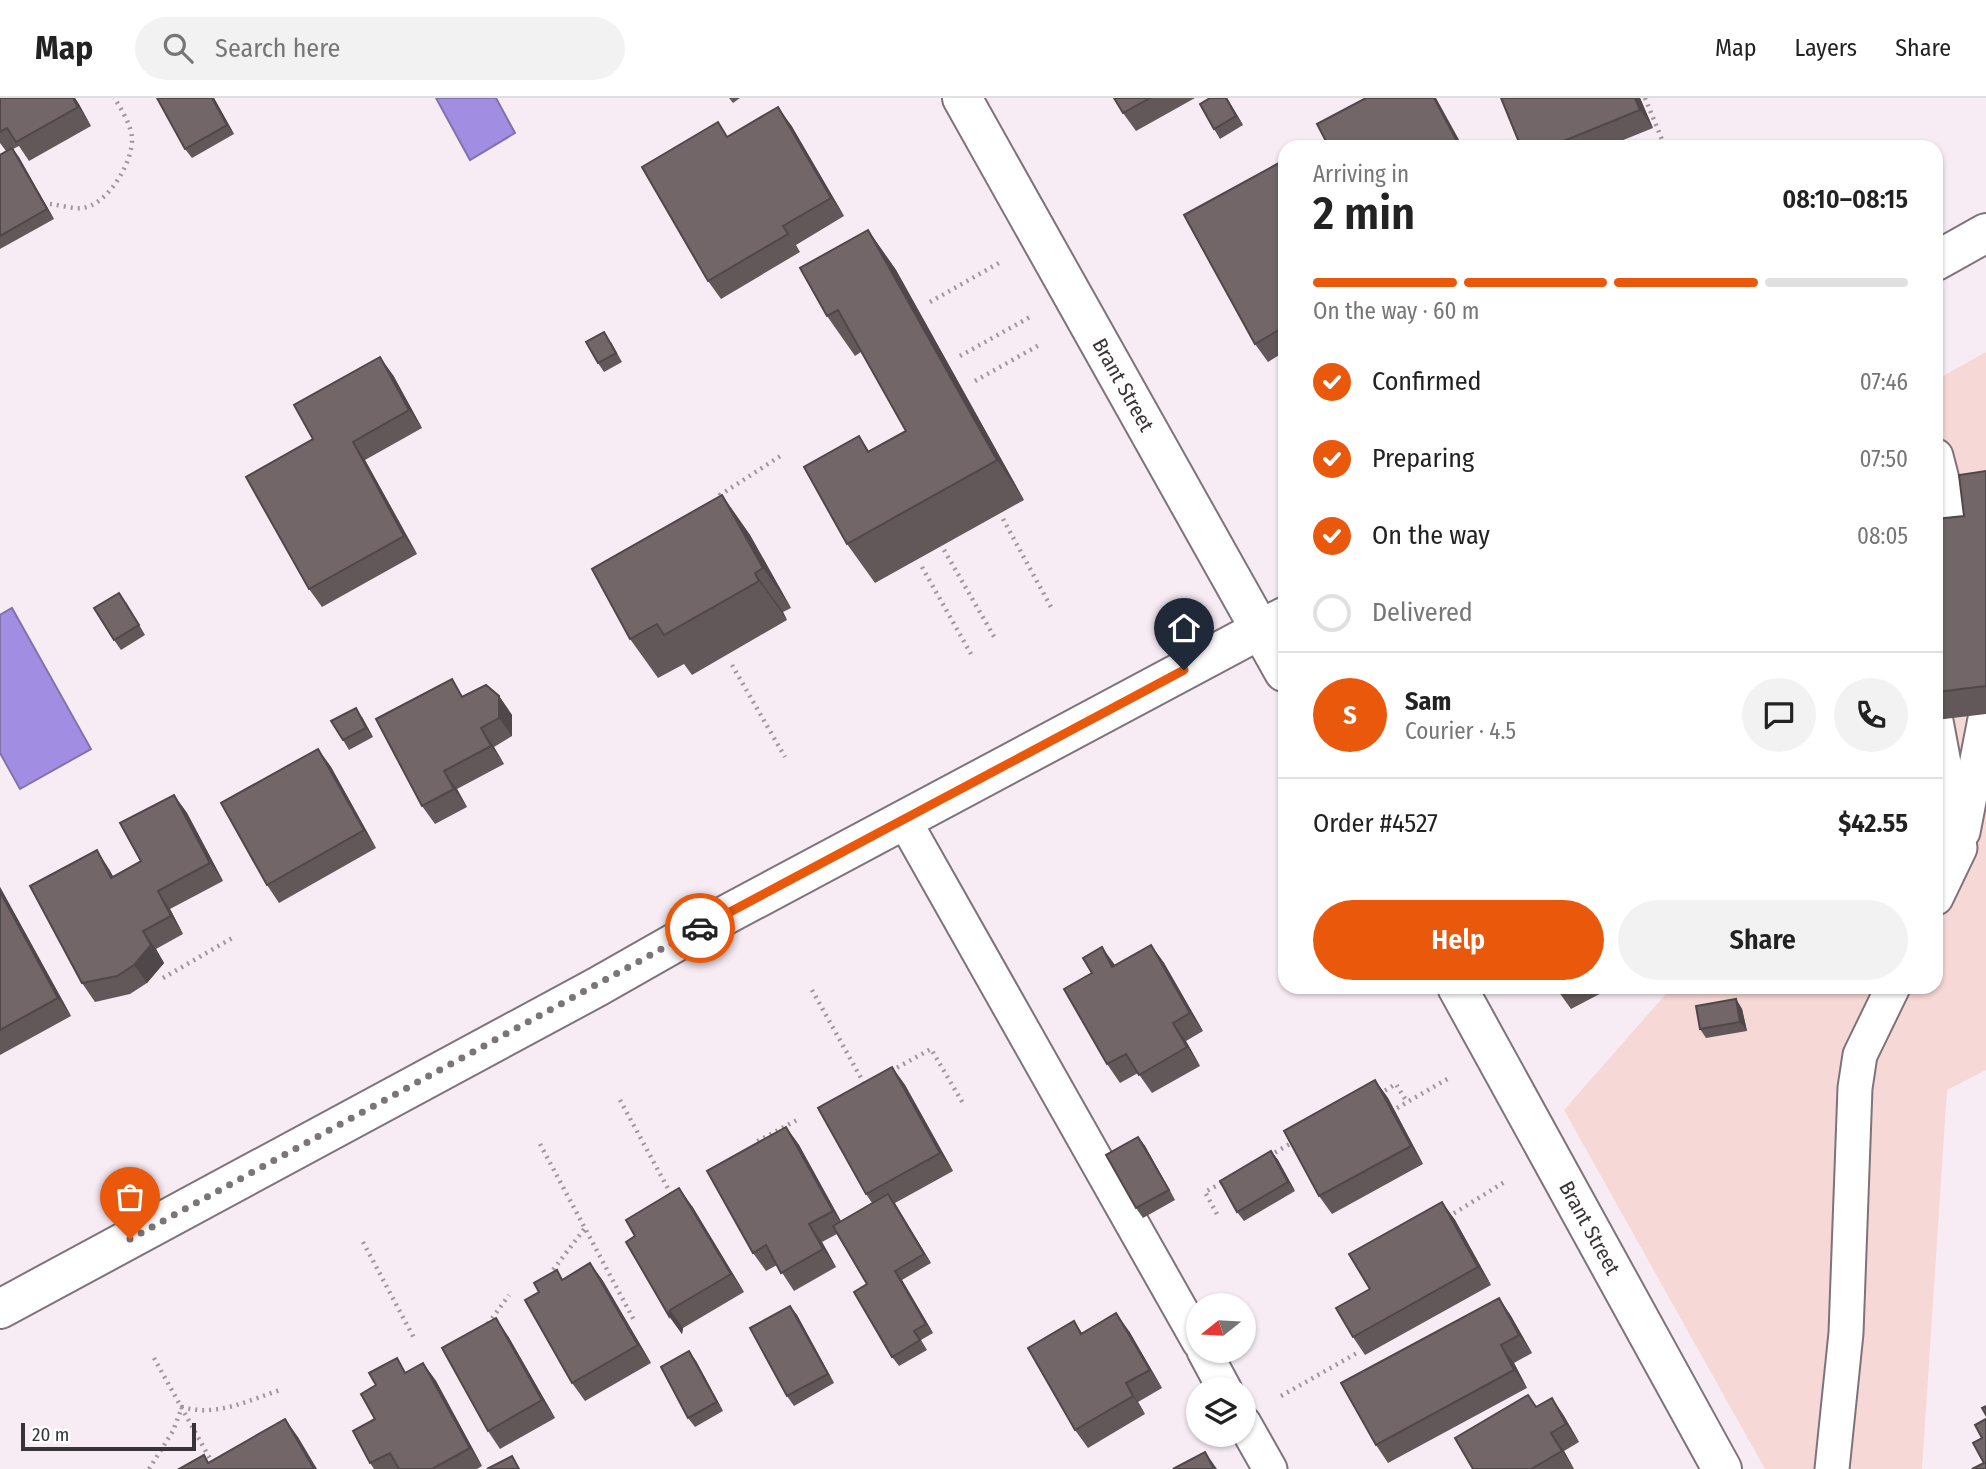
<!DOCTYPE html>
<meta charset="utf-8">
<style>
:root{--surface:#fff;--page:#f2f2f2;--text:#222;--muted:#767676;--line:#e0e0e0;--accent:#ea580c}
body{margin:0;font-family:"Fira Sans Condensed",sans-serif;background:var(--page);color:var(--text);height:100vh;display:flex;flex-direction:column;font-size:26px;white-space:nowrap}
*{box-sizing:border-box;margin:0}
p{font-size:23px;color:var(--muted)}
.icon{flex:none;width:38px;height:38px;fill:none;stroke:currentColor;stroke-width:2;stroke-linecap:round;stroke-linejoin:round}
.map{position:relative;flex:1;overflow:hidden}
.side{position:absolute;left:1278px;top:42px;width:665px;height:854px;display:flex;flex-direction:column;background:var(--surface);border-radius:21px;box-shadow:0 2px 5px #0004}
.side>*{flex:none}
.needle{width:46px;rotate:252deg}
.controls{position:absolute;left:1186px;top:1195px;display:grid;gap:14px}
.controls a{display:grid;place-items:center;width:70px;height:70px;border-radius:50%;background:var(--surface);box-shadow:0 2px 5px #0004;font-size:35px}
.scale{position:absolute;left:21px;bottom:18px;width:175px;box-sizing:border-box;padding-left:7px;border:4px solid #373336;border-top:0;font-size:19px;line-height:24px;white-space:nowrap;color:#373336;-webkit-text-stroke:5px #fff;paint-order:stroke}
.pin{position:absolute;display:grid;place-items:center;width:60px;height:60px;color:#fff;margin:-72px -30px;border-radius:50% 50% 50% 0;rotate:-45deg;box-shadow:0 0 7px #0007}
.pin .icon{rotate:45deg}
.courier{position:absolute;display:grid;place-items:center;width:70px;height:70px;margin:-35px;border:5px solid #ea580c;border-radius:50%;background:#fff;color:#222;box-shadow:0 2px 9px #0007}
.headline em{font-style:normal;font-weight:600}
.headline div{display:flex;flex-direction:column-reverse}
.headline{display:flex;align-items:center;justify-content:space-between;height:119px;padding:0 35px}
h1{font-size:46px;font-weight:600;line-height:52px}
.bar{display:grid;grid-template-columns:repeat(4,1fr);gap:10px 7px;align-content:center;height:84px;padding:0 35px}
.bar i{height:9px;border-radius:5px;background:var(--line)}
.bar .selected{background:var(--accent)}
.bar p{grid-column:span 4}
.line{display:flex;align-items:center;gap:18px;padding:0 35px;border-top:2px solid var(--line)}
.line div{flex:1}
.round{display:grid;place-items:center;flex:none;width:74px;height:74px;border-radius:37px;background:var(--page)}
ol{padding:0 35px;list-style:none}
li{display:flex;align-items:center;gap:21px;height:77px}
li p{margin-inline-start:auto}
li .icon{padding:7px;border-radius:50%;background:var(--accent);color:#fff;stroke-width:4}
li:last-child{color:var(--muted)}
li i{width:38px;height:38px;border:4px solid var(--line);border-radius:50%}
.cta{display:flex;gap:14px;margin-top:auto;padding:14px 35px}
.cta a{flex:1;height:80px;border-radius:42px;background:var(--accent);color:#fff;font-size:28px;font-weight:600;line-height:80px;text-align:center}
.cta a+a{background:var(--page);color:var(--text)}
header{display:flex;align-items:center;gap:42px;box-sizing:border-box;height:98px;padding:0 35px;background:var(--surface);border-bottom:2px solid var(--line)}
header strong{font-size:33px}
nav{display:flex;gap:38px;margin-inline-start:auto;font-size:24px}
.search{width:490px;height:63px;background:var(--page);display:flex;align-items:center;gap:18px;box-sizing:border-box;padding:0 24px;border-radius:38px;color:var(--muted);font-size:26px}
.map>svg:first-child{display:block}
.green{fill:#f6d8d6}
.water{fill:#a18de1;stroke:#8172ae;stroke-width:2}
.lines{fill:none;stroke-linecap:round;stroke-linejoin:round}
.lane-casing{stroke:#7e737a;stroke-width:37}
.secondary-casing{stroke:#7e737a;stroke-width:42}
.primary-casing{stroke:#7e737a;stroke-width:42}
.path{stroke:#9f979c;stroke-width:4.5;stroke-dasharray:2 5;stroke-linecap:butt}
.lane{stroke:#fff;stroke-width:33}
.secondary{stroke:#fff;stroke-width:38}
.primary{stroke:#fff;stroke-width:38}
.wall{fill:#62585a}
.shaded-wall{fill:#50474a}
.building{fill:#726669;stroke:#50474a;stroke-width:2}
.done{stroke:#7b7478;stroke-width:7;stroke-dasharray:0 12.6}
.route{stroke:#ea580c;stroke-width:9}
.labels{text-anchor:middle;stroke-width:7;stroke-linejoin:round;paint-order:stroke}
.street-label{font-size:21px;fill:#373336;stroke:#fff}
</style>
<header>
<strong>Map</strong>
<div class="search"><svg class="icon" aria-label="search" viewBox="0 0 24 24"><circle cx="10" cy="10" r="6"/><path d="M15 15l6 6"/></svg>Search here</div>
<nav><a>Map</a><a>Layers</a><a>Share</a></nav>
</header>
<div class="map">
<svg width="1986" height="1371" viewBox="0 0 1986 1371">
<rect width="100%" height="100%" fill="#f8ecf4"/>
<!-- green -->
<polygon class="green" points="1986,254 1986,972 1947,992 1922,1371 1765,1371 1564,1012 1672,889 1936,889 1936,282"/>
<!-- water -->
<g class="water">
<polygon points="436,0 496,0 515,35 470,62"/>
<polygon points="12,510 91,651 20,691 0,655 0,517"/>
</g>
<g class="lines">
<!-- lane casing -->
<g class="lane-casing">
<g id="lane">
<polyline points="1936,358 1963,463"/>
<polyline points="1936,623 1960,750 1936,800"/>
<polyline points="904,722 1199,1244"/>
<polyline points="1963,734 1986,616"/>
<polyline points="1204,1253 1225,1292"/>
<polyline points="1244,1325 1270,1371"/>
<polyline points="1832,1371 1846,1235 1855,990 1860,957 1893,889"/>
</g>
</g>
<!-- secondary casing -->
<g class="secondary-casing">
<g id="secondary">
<path id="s1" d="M962,0L1284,574"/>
<path id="s2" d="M1457,889L1722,1371"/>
</g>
</g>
<!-- primary casing -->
<g class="primary-casing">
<g id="primary">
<polyline points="1936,163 1986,135"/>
<polyline points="0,1211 597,889 692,835 1284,519"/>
</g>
</g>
<!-- path -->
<g class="path">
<polyline points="1645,0 1665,49"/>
<path d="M50,106C60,107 72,111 82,110C108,107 133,64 132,40C131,27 121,10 114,0"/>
<polyline points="930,204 999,165"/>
<polyline points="960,258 1030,219"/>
<polyline points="975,283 1041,246"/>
<polyline points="717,404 720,397 782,357"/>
<polyline points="1003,421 1052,511"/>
<polyline points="944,452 996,542"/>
<polyline points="922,469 971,556"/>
<polyline points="732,567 785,659"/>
<polyline points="163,880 234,839"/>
<polyline points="812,892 866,989"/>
<polyline points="891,973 931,951 964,1007"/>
<polyline points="1379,996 1396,986 1407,1004"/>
<polyline points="620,1002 672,1098"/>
<polyline points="1397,1010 1449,980"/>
<polyline points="540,1046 635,1224"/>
<polyline points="758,1049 756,1044 797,1022"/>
<polyline points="1269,1058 1295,1043"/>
<polyline points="1217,1116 1205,1094 1225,1083"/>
<polyline points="1448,1119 1506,1083"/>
<polyline points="363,1144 414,1240"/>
<polyline points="556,1178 553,1172 585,1130"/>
<polyline points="488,1226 509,1197"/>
<polyline points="154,1260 214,1368"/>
<polyline points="1281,1298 1357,1255"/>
<path d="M149,1371L173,1333L182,1309C216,1319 247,1303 280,1292"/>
</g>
<!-- lane -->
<use href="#lane" class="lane"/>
<!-- secondary -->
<use href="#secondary" class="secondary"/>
<!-- primary -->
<use href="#primary" class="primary"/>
</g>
<!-- wall -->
<g class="wall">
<polygon points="0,0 75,0 91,28 29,63 19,48 13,51 54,121 0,151 0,57 6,53 0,45"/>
<polygon points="214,0 234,36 192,60 185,51"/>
<polygon points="729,0 740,0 733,5"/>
<polygon points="1114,0 1195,0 1136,33 1123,15"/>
<polygon points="1210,0 1227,0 1243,27 1220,41 1214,31"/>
<polygon points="1640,0 1653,30 1606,49 1521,49"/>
<polygon points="791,27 844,118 796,147 800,154 721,201 708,183 728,38"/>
<polygon points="1279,65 1284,74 1284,254 1268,264 1255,246"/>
<polygon points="868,132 896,172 1024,402 875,485 847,446 859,338 869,353 906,333 861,254 855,258 827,218"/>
<polygon points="611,244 622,264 604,274 598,265"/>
<polygon points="393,277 422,330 365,362 417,456 322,509 309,491 313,341"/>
<polygon points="1986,373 1986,616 1936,622 1936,421 1964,418"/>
<polygon points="722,397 750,437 791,510 783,514 787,522 692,577 684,566 658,580 630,541"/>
<polygon points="126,504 145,537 121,552 114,542"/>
<polygon points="464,598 499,598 512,617 512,638 494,649 504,666 457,691 467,709 435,726 422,708"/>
<polygon points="362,619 373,639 349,652 343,642"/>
<polygon points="318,651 331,669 376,750 279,805 267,787"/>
<polygon points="174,697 187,715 223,783 170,811 183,836 156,851 164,865 147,885 130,896 95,904 82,885 109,771 113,778 141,763"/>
<polygon points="0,789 71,918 0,957"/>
<polygon points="1151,847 1164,865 1203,933 1186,943 1200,968 1152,995 1138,975 1120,985 1107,966 1115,867"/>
<polygon points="1548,889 1613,889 1571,911 1556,890 1550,893"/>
<polygon points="1736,901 1742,911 1747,933 1706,940 1700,931"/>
<polygon points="892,969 905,987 953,1073 895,1105 931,1165 902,1182 933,1235 921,1242 927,1252 899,1268 892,1259 867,1186 837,1136 822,1144 836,1169 794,1193 777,1167 766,1173 753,1155 786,1029 799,1047 841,1123 872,1105 866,1096"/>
<polygon points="1375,982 1388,1000 1423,1066 1332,1116 1319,1098"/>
<polygon points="1138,1039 1145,1048 1175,1102 1143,1120 1136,1110"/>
<polygon points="1271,1053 1278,1062 1295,1093 1244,1123 1237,1114"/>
<polygon points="1442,1104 1455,1122 1491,1187 1365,1257 1353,1239 1370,1191"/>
<polygon points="692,1108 744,1194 683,1230 682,1236 669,1218"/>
<polygon points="590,1165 603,1183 651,1265 585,1303 572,1285 563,1181"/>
<polygon points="1499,1200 1511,1218 1532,1255 1514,1265 1527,1290 1388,1365 1376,1347"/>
<polygon points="790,1208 797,1217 834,1285 794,1308 787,1298"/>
<polygon points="1074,1223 1082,1235 1129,1233 1162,1290 1138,1304 1145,1316 1088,1350 1075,1332"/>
<polygon points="508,1238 555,1320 500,1351 488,1333"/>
<polygon points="696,1263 723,1313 695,1329 688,1320"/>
<polygon points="423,1265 436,1283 482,1368 477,1371 374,1371 370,1365 375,1321 406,1274"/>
<polygon points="1552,1300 1564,1318 1579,1344 1564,1353 1574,1371 1473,1371 1537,1309"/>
</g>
<!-- shaded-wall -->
<g class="shaded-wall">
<polygon points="73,0 75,0 79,6 91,28"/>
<polygon points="212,0 214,0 234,36 227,27"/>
<polygon points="1226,0 1227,0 1243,27 1236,18"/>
<polygon points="1434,0 1436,0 1463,49 1460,49"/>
<polygon points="1635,0 1640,0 1653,30 1640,12"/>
<polygon points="778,9 791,27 844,118 831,100"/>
<polygon points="12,50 19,59 54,121 47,111"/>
<polygon points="868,132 896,172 1024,402 997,362"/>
<polygon points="380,259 393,277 422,330 409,312"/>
<polygon points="353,344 365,362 417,456 404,438"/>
<polygon points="722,397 750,437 791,510 763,470"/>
<polygon points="755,475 783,514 787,522 759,483"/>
<polygon points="499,598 512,617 512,638 499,620"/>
<polygon points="356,610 362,619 373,639 366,630"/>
<polygon points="481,630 494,649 504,666 491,648"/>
<polygon points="318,651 331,669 376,750 364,732"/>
<polygon points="444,673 457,691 467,709 454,691"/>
<polygon points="174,697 187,715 223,783 210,765"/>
<polygon points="97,752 109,771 123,798 111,780"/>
<polygon points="0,789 71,918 58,900 0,794"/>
<polygon points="158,793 170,811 183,836 171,818"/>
<polygon points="143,833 156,851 164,865 147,885 134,867"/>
<polygon points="1151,847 1164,865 1203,933 1190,915"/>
<polygon points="1102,849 1115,867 1112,869"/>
<polygon points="1736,901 1742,911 1747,933 1740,924"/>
<polygon points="1173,925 1186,943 1200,968 1187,949"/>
<polygon points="892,969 905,987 953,1073 940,1055"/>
<polygon points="1375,982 1388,1000 1423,1066 1411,1048"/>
<polygon points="786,1029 799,1047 845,1131 833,1113"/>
<polygon points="1138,1039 1145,1048 1175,1102 1169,1092"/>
<polygon points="1271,1053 1278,1062 1295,1093 1288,1084"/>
<polygon points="679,1090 692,1108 744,1194 731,1176"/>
<polygon points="888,1096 895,1106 931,1165 924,1156"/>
<polygon points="1442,1104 1455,1122 1491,1187 1478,1169"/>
<polygon points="809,1126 822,1144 836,1169 823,1151"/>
<polygon points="590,1165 603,1183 651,1265 638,1247"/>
<polygon points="895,1173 902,1182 933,1235 926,1226"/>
<polygon points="1499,1200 1511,1218 1532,1255 1519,1237"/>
<polygon points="790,1208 797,1217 834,1285 828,1276"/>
<polygon points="670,1212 683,1230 682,1236 669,1218"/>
<polygon points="1116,1215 1129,1233 1162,1290 1150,1272"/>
<polygon points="496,1220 508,1238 555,1320 542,1302"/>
<polygon points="1501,1247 1514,1265 1527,1290 1514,1272"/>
<polygon points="689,1253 696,1263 723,1313 717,1304"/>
<polygon points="423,1265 436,1283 482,1368 470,1350"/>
<polygon points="1126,1285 1138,1304 1145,1316 1133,1298"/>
<polygon points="1552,1300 1564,1318 1579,1344 1566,1326"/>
<polygon points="285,1321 298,1339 317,1371 314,1371"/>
<polygon points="1551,1335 1564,1353 1574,1371 1562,1353"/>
<polygon points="1205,1354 1217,1371 1214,1371"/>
</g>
<!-- building -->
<g class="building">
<polygon points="0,0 73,0 78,9 16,44 7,30 0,34"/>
<polygon points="157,0 212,0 227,27 185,51"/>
<polygon points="1114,0 1150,0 1123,15"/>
<polygon points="1210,0 1226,0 1236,18 1214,31 1200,6"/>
<polygon points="1366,0 1434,0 1460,49 1329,49 1317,26"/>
<polygon points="1501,0 1635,0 1640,12 1549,49 1521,49"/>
<polygon points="778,9 831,100 783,128 788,136 708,183 642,69 718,24 727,39"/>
<polygon points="12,50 47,111 0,138 0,57"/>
<polygon points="1279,65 1284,76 1284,229 1255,246 1184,117"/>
<polygon points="868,132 997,362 847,446 804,369 859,338 868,354 906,333 838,212 827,218 800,170"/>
<polygon points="604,234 616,255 598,265 586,244"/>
<polygon points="380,259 409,312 353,344 404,438 309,491 246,379 313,341 294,307"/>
<polygon points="1986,373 1986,588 1936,594 1936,421 1964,418 1959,377"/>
<polygon points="722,397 763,470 755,475 759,483 664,537 657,526 630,541 592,471"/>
<polygon points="119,495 139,527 114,542 94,510"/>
<polygon points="452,581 462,599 486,587 499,598 499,620 481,630 491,648 444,673 454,691 422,708 376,621"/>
<polygon points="356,610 366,630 343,642 331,623"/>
<polygon points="318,651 364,732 267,787 221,705"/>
<polygon points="174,697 210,765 158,793 171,818 143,833 151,847 134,867 117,878 82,885 30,788 97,752 111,780 141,763 120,725"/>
<polygon points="0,794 58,900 0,932"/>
<polygon points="1151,847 1190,915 1173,925 1187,949 1139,977 1126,956 1107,966 1064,891 1092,875 1083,860 1102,849 1112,869"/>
<polygon points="1556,889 1566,889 1558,893"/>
<polygon points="1736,901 1740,924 1700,931 1696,908"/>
<polygon points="892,969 940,1055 866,1096 818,1010"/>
<polygon points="1375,982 1411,1048 1319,1098 1284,1033"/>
<polygon points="786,1029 833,1113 809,1126 823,1151 781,1175 766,1147 753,1155 707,1073"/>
<polygon points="1138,1039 1169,1092 1136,1110 1106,1057"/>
<polygon points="1271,1053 1288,1084 1237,1114 1220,1083"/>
<polygon points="679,1090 731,1176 670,1212 669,1218 626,1144 635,1138 626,1122"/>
<polygon points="888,1096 924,1156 895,1173 926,1226 914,1233 920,1242 892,1259 854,1194 867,1186 833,1128"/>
<polygon points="1442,1104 1478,1169 1353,1239 1336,1210 1370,1191 1349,1156"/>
<polygon points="590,1165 638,1247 572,1285 525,1202 539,1194 534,1185 557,1172 562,1182"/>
<polygon points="1499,1200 1519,1237 1501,1247 1514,1272 1376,1347 1341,1285"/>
<polygon points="790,1208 828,1276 787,1298 750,1230"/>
<polygon points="1116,1215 1150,1272 1126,1285 1133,1298 1075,1332 1028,1250 1074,1223 1081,1236"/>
<polygon points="496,1220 542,1302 488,1333 442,1250"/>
<polygon points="689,1253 717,1304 688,1320 661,1269"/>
<polygon points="397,1260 405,1275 423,1265 470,1350 432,1371 399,1371 390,1355 370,1365 353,1333 375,1321 361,1296 376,1287 369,1275"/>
<polygon points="1528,1297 1536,1309 1552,1300 1566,1326 1551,1335 1562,1353 1531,1371 1473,1371 1455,1340"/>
<polygon points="1986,1308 1986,1317 1982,1310"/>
<polygon points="285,1321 314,1371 179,1371 204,1357 208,1365"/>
<polygon points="1986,1321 1986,1371 1972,1371 1984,1365 1973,1345 1982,1340 1975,1327"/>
<polygon points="1205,1354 1214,1371 1173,1371"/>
<polygon points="512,1358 519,1371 487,1371"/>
</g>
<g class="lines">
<!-- done -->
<polyline class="done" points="130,1141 700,830"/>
<!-- route -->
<polyline class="route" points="700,830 1184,572"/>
</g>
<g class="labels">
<!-- street labels -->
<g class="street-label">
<text dy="7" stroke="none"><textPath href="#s1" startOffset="329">Brant Street</textPath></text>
<text dy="7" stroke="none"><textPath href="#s2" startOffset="275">Brant Street</textPath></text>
</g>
</g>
</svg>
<div class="controls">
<a><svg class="needle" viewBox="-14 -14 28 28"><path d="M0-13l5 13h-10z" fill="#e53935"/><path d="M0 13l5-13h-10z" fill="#767676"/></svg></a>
<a><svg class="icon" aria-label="layers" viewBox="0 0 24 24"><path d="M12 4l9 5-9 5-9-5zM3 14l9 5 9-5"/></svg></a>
</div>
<div class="scale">20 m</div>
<div class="pin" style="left:130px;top:1141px;background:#ea580c"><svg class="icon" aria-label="bag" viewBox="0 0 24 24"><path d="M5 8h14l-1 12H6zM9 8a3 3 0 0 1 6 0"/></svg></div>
<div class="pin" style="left:1184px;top:572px;background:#1f2937"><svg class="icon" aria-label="home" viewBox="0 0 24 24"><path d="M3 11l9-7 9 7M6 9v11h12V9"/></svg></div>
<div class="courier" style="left:700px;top:830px"><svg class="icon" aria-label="car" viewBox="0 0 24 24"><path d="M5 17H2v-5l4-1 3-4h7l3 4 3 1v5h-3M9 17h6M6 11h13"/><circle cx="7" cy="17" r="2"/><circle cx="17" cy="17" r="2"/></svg></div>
<section class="side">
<div class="headline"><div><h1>2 min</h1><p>Arriving in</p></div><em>08:10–08:15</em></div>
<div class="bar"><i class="selected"></i><i class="selected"></i><i class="selected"></i><i></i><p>On the way · 60 m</p></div>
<ol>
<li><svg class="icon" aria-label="check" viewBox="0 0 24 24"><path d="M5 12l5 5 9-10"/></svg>Confirmed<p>07:46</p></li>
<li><svg class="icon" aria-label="check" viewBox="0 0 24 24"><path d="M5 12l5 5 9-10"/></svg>Preparing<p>07:50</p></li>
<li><svg class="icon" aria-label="check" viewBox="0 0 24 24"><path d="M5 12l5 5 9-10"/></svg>On the way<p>08:05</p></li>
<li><i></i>Delivered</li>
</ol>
<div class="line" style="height:126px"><b class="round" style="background:var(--accent);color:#fff">S</b><div><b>Sam</b><p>Courier · 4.5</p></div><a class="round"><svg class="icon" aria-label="chat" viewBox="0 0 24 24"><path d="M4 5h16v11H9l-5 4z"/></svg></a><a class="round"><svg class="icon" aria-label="phone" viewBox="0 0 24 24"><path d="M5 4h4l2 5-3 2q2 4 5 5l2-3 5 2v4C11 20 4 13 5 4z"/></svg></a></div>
<div class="line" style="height:91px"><div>Order #4527</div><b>$42.55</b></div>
<div class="cta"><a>Help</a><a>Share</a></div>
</section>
</div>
